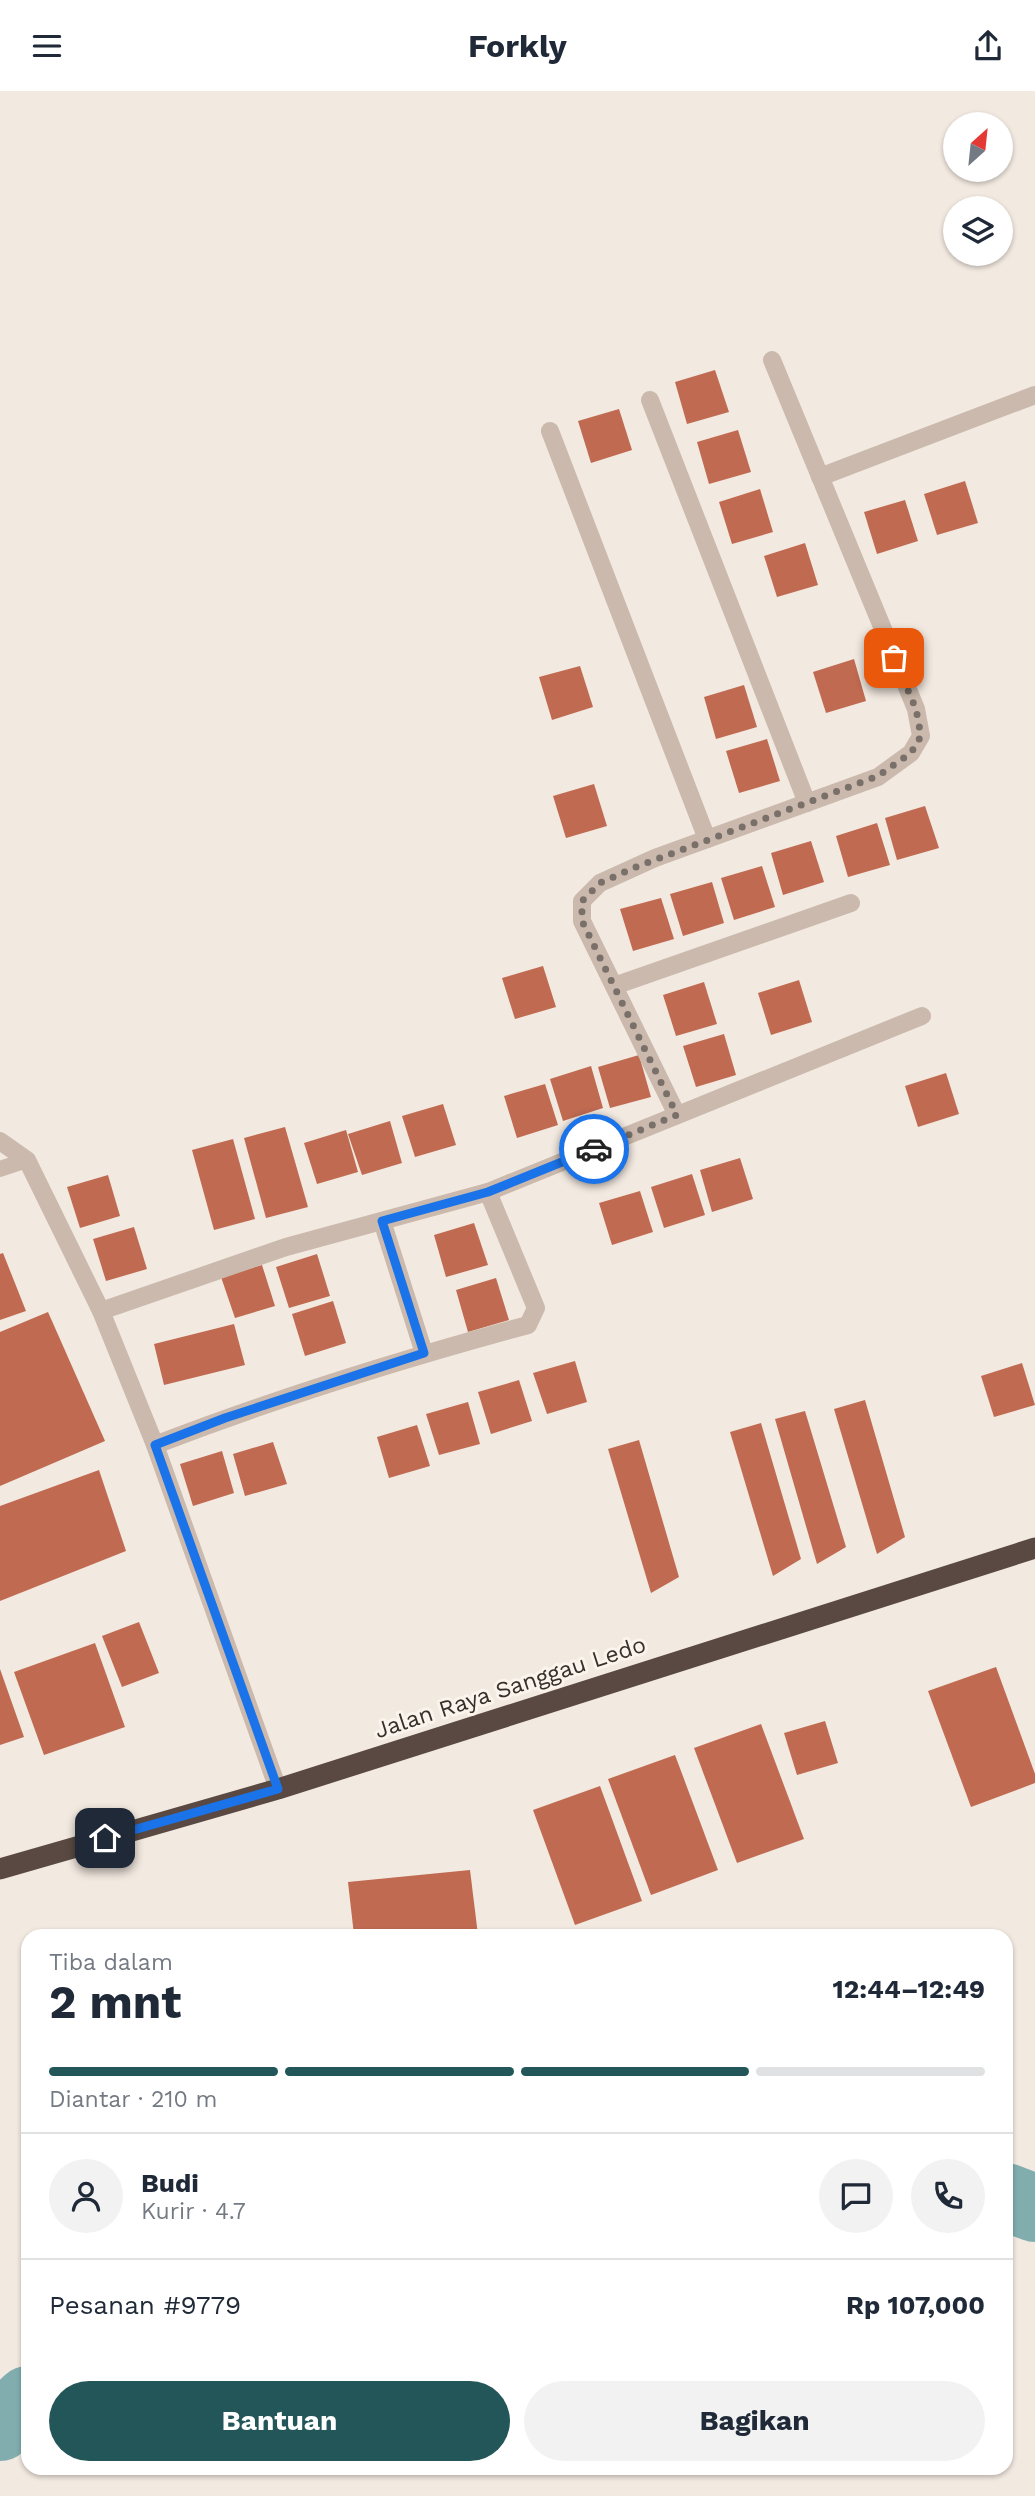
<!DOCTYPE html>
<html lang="id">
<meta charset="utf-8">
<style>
:root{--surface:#fff;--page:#f2f2f3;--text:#1f2937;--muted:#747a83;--line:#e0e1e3;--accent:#225658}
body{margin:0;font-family:"Work Sans",sans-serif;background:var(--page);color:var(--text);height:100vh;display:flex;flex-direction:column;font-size:26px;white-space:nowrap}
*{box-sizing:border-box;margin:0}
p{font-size:23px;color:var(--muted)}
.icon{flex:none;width:38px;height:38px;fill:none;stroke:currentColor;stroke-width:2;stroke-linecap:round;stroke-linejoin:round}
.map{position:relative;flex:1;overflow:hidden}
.side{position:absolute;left:21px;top:1838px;width:992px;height:546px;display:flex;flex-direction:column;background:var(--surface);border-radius:21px;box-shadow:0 2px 5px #0004}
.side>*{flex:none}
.needle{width:46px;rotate:27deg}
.buttons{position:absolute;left:943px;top:21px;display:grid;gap:14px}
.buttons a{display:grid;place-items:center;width:70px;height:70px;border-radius:50%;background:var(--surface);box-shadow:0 2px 5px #0004;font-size:35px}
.pin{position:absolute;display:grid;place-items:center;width:60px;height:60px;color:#fff;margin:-30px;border-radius:14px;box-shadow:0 4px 10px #0006}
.courier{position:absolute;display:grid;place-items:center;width:70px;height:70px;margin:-35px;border:5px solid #1a73e8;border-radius:50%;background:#fff;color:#222;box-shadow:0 2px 9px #0007}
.summary em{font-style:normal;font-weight:700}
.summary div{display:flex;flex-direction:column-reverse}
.summary{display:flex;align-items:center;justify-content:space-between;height:119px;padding:0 28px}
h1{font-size:46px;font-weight:700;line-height:52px}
.bar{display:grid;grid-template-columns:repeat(4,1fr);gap:10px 7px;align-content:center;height:84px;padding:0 28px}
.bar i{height:9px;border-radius:5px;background:var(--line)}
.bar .on{background:var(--accent)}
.bar p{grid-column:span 4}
.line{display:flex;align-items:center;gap:18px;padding:0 28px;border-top:2px solid var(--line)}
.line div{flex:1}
.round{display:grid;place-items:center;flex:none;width:74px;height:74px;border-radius:37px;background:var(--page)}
.button{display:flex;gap:14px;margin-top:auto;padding:14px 28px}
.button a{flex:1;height:80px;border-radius:42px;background:var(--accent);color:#fff;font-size:28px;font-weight:700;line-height:80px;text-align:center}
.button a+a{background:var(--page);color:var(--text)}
header{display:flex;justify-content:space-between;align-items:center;height:91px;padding:0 28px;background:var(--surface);font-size:32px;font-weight:700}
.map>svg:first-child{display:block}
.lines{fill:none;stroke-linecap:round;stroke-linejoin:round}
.river{stroke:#81adae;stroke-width:68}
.building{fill:#c06a51}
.lane{stroke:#cab9ac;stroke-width:16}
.street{stroke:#cab9ac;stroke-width:18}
.highway{stroke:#594942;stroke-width:21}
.done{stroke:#7a706a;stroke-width:7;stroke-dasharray:0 12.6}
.route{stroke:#1a73e8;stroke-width:9}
.labels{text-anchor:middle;stroke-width:6;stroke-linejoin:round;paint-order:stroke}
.street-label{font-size:23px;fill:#392f2b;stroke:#faf4ed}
</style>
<header><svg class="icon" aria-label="menu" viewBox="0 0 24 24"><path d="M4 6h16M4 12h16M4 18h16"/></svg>Forkly<svg class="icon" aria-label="share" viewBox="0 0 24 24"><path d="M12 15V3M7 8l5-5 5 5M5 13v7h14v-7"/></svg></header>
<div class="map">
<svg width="1035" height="2405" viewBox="0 0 1035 2405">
<rect width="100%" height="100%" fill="#f2e9e0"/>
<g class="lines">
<!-- river -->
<g class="river">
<polyline points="1006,2106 1035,2117"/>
<polyline points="0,2336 28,2309"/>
</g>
</g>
<!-- building -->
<g class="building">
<polygon points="715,279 729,321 687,333 675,291"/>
<polygon points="619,318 632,359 591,372 578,330"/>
<polygon points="738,339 751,381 709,393 697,351"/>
<polygon points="965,390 978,432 937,444 924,403"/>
<polygon points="760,398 773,441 732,453 719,411"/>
<polygon points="905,409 918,450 877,463 864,421"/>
<polygon points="805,452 818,494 777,506 764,465"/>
<polygon points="854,568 866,610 826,622 813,581"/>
<polygon points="580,575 593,616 552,629 539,586"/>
<polygon points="744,594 757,636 716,648 704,606"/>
<polygon points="767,648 780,690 739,702 726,660"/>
<polygon points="594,693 607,735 566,747 553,705"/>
<polygon points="925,715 939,757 897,769 885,727"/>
<polygon points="877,732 890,774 848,786 836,745"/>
<polygon points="811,750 824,791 783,804 771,762"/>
<polygon points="762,775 775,816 734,829 721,787"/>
<polygon points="712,791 724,832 683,845 670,803"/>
<polygon points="661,807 674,848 633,860 620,818"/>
<polygon points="543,875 556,916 515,928 502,887"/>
<polygon points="799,889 812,931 771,944 758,902"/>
<polygon points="704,891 717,933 676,945 663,904"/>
<polygon points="724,943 736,984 696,996 683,955"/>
<polygon points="639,964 651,1006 610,1017 598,976"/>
<polygon points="591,975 603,1017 563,1030 550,988"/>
<polygon points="946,982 959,1023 918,1036 905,995"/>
<polygon points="545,993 558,1034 517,1047 504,1005"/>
<polygon points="443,1013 456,1054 415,1066 402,1025"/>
<polygon points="390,1030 402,1072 362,1084 348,1043"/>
<polygon points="285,1036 308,1116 266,1127 244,1047"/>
<polygon points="346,1039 358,1081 317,1093 304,1052"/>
<polygon points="233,1048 255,1128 214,1139 192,1059"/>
<polygon points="740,1067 753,1108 712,1121 700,1079"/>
<polygon points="692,1083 705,1124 664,1137 651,1096"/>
<polygon points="108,1084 120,1125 80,1137 67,1096"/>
<polygon points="640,1100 653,1141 612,1154 599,1112"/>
<polygon points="474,1132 488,1174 446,1186 434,1144"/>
<polygon points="134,1136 147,1178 106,1190 93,1148"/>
<polygon points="3,1162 26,1220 0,1229 0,1163"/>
<polygon points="317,1163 330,1205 289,1217 276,1176"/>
<polygon points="262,1174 275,1215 235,1227 221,1186"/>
<polygon points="496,1187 509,1229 468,1241 456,1199"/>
<polygon points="333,1210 346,1252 305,1265 292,1223"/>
<polygon points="48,1221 105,1350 0,1395 0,1241"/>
<polygon points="234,1233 245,1274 164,1294 154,1253"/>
<polygon points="575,1270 587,1311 547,1323 533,1282"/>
<polygon points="1022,1272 1035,1314 994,1326 981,1285"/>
<polygon points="519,1289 532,1330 491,1343 478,1301"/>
<polygon points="865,1309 905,1446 877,1463 834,1318"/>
<polygon points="468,1311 480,1353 439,1364 426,1323"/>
<polygon points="805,1320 846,1456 817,1473 775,1328"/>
<polygon points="761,1332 801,1468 773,1485 730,1341"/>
<polygon points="417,1334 430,1375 389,1387 377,1346"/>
<polygon points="639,1349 679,1486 651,1502 608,1358"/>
<polygon points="273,1351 287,1393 245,1405 233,1363"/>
<polygon points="222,1360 234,1402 193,1415 180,1373"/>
<polygon points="99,1379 126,1460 0,1510 0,1415"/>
<polygon points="139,1531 159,1582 122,1596 102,1545"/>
<polygon points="95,1552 125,1636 44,1664 14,1581"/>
<polygon points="996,1576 1035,1683 1035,1692 971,1716 928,1600"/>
<polygon points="0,1578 24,1646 0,1654"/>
<polygon points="825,1630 838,1672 797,1684 784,1642"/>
<polygon points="761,1633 804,1748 737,1772 694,1657"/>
<polygon points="675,1664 718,1779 651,1804 608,1688"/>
<polygon points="600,1695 642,1810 575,1834 533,1719"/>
<polygon points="470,1779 478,1844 354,1844 348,1791"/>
</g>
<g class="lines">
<!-- lane -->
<polyline class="lane" points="0,1078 27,1069"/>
<!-- street -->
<g class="street">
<polyline points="650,309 807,712"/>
<polyline points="550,340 707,748"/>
<polyline points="820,386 1035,304"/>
<polyline points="614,895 851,812"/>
<polyline points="677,1024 582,830 582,810 600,792 655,767 878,686 911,662 921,645 916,618 772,269"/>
<polyline points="0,1050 27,1069 101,1220 155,1354 278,1698"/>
<polyline points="382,1130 424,1262"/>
<polyline points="101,1220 286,1156 488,1101 922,925"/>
<path d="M155,1354C277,1307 402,1268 528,1234L536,1217L488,1101"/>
</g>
<!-- highway -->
<polyline class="highway" points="0,1778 278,1698 1035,1457"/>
</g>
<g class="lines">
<!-- done -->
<polyline class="done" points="594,1058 677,1024 582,830 582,810 600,792 636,776 878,685 911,662 921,645 916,618 894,567"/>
<!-- route -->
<polyline class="route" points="105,1747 278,1698 155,1354 225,1327 424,1262 382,1130 488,1101 594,1058"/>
</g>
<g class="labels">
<!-- street labels -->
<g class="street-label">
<text transform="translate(510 1596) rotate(-18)" y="8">Jalan Raya Sanggau Ledo</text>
</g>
</g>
</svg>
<div class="buttons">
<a><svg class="needle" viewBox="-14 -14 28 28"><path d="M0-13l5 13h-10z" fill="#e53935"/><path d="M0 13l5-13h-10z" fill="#747a83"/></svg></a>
<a><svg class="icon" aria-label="layers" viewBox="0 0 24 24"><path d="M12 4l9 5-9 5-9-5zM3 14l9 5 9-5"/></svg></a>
</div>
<div class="pin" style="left:894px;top:567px;background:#ea580c"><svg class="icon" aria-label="bag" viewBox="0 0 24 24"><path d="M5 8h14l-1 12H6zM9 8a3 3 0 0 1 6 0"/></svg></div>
<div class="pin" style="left:105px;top:1747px;background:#1f2937"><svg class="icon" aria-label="home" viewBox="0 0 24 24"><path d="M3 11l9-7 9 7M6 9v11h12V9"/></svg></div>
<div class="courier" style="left:594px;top:1058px"><svg class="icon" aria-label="car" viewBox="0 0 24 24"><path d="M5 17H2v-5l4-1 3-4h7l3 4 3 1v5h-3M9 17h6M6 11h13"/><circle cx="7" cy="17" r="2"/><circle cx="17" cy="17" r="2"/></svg></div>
<section class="side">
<div class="summary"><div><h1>2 mnt</h1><p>Tiba dalam</p></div><em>12:44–12:49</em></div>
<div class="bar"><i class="on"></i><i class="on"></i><i class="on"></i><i></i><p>Diantar · 210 m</p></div>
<div class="line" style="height:126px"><a class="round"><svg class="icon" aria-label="person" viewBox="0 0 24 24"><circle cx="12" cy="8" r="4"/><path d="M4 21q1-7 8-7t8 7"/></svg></a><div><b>Budi</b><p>Kurir · 4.7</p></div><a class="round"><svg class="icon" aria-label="chat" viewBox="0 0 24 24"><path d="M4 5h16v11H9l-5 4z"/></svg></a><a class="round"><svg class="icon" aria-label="phone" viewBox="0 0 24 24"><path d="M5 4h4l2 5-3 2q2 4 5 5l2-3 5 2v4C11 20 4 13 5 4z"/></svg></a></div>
<div class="line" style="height:91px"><div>Pesanan #9779</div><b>Rp 107,000</b></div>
<div class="button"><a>Bantuan</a><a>Bagikan</a></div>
</section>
</div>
